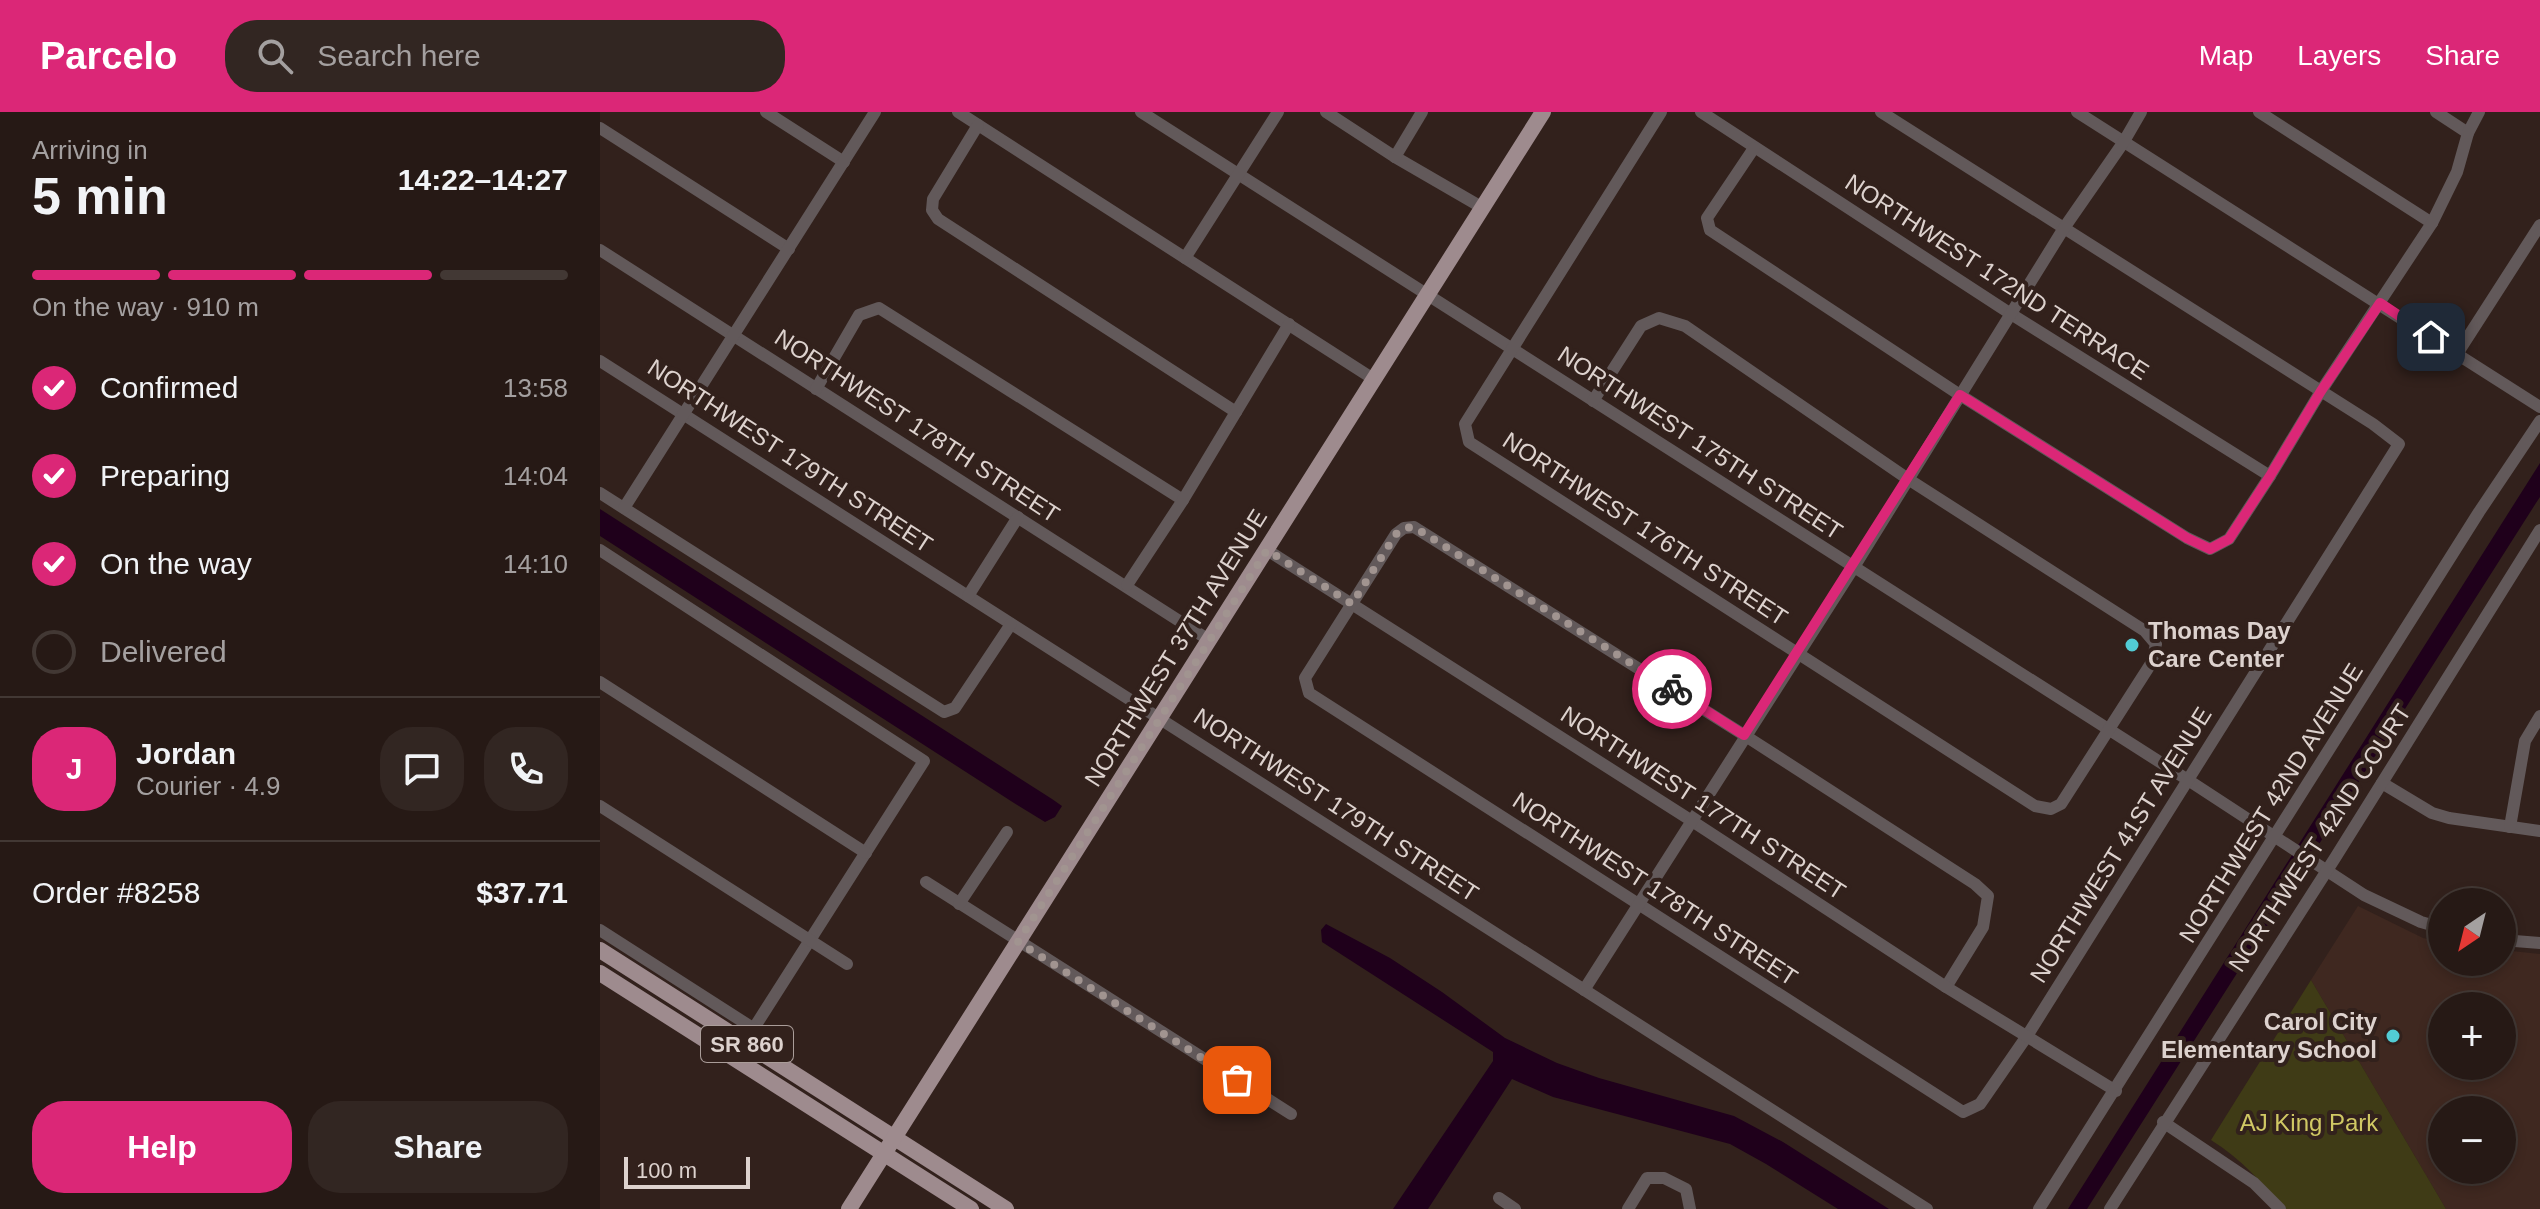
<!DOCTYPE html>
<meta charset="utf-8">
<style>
:root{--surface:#261915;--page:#322622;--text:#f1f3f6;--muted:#a4a0a0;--line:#423834;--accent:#db2777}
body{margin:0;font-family:Helvetica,sans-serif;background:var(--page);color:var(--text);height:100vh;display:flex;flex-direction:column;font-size:30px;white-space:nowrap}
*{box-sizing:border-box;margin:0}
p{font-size:26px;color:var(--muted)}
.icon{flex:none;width:44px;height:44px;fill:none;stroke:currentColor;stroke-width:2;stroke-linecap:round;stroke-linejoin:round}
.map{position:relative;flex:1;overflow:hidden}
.drawer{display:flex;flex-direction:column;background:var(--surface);width:600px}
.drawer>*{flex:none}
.needle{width:52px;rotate:215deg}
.fabs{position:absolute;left:1828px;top:776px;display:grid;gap:16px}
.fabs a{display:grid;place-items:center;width:88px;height:88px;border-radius:50%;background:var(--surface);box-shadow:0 4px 12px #0003,0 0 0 2px var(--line);font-size:40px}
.scale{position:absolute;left:24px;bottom:20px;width:126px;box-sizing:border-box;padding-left:8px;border:4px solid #ddd2ce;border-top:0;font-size:22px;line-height:28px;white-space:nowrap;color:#ddd2ce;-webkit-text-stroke:6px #32211c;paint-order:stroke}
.pin{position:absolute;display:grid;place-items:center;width:68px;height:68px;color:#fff;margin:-34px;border-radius:16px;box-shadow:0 4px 12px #0006}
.courier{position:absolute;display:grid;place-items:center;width:80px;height:80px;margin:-40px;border:6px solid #db2777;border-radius:50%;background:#fff;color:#222;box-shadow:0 2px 10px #0007}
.headline em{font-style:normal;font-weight:700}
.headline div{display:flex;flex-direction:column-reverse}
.headline{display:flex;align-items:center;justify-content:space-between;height:136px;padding:0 32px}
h1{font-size:52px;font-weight:700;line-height:60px}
.bar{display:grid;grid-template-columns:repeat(4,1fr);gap:12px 8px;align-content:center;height:96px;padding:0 32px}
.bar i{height:10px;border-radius:6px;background:var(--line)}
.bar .on{background:var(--accent)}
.bar p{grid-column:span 4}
.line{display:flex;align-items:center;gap:20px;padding:0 32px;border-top:2px solid var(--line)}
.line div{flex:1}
.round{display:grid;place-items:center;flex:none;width:84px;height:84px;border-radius:32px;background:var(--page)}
ol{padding:0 32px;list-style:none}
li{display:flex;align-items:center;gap:24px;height:88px}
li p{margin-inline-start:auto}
li .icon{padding:8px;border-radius:50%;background:var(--accent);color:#fff;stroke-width:4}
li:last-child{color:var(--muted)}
li i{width:44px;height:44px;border:4px solid var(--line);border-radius:50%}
.button{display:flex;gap:16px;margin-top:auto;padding:16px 32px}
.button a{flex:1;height:92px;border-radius:32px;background:var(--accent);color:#fff;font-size:32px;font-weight:700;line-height:92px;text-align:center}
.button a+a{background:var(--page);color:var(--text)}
header{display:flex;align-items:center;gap:48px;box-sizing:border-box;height:112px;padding:0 40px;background:var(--accent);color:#fff}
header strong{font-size:38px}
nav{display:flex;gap:44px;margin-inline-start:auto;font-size:28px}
.search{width:560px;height:72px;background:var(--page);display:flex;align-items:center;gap:20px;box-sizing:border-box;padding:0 28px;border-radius:32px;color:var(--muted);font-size:30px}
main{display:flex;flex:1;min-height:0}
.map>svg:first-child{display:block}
.built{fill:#3f2820;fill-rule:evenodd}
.green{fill:#3f3b16}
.water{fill:#1f001b}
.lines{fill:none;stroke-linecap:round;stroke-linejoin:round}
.minor{stroke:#62595a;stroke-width:12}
.major{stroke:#9e8b8e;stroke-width:16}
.done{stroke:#a19490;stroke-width:8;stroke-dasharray:0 14.4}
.route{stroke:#db2777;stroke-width:10}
.poi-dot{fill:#52ccd5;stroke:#32211c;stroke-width:3}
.labels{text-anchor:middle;stroke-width:8;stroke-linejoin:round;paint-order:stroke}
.shield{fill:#32211c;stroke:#aa9d99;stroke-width:2}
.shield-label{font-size:22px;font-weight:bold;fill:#ddd2ce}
.street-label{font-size:24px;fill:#ddd2ce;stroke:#32211c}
.poi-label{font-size:24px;font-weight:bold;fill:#ddd2ce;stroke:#32211c;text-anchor:start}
.park-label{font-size:24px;fill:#d0c864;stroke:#32211c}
</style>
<header>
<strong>Parcelo</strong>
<div class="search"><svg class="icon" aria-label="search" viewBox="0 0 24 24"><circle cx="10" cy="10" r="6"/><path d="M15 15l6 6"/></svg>Search here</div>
<nav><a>Map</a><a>Layers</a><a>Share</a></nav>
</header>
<main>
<section class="drawer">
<div class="headline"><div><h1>5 min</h1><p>Arriving in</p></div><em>14:22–14:27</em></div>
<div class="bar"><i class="on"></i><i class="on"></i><i class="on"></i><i></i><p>On the way · 910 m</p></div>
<ol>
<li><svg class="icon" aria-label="check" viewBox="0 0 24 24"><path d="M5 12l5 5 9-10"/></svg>Confirmed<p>13:58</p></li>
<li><svg class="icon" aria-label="check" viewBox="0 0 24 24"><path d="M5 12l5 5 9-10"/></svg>Preparing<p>14:04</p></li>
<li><svg class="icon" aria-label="check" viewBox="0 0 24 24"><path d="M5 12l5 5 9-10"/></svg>On the way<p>14:10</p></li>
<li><i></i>Delivered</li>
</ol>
<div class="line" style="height:144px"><b class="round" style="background:var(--accent);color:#fff">J</b><div><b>Jordan</b><p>Courier · 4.9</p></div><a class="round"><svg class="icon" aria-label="chat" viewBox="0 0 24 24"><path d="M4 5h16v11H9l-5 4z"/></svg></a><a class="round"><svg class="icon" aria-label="phone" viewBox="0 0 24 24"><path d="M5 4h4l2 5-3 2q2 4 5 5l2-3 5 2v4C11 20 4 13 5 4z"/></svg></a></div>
<div class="line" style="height:104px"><div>Order #8258</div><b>$37.71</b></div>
<div class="button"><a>Help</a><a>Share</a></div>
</section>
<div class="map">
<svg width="1940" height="1097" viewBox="0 0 1940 1097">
<rect width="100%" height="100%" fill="#32211c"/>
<!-- built -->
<path class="built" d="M1758,794L1823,826L1842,830V850H1902V838L1940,842V1097H1846L1711,868ZM1842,894H1902V954H1842ZM1842,998H1902V1058H1842Z"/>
<!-- green -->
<path class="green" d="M1711,868L1846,1097H1684C1662,1070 1641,1047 1611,1028Z"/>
<!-- water -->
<g class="water">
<polygon points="1940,351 1940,385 1936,391 1487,1097 1468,1097"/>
<polygon points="0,397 452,687 462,694 455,705 445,710 414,691 0,424"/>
<polygon points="726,812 790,846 842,880 905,926 957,951 999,966 1134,1004 1183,1030 1289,1097 1238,1097 1166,1052 1130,1032 953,985 912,967 828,1097 793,1097 893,949 893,940 722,830 721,818"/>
</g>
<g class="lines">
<!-- minor -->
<g class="minor">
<polyline points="166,0 244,50"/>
<polyline points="358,0 775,268"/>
<polyline points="541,0 1588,668 1764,783 1821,810 1842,816"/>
<polyline points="726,0 795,45 883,96"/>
<polyline points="1101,0 1411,202 1670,364"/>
<polyline points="1281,0 1773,312 1799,332 1427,924 1380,992 1363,1000 709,581 705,566 796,422 804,416 814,415 1144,623 1375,772 1388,784 1383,815 1346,875"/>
<polyline points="1477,0 1940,295"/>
<polyline points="1659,0 1832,111"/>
<polyline points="1836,0 1868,21"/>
<polyline points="378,13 333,87 332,98 338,107 636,300"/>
<polyline points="0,16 189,137"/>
<polyline points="1154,36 1107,106 1110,118 1360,283 1587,426 1610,437 1629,427 1670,364 1721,279 1832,111 1857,60 1868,21 1879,0"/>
<polyline points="795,45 822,0"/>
<polyline points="0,138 609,528"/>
<polyline points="585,146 678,0"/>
<polyline points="1857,242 1940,113"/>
<polyline points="0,249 1327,1097"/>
<polyline points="216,277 259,203 279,196 583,388"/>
<polyline points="993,289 1041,214 1059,206 1085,214 1308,367 1545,519 1556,532 1552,550 1461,692 1451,697 1435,694 869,330 865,312 1061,0"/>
<polyline points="0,381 344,600 355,596 411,512"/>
<polyline points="24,396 275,0"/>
<polyline points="0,438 324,649 154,916"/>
<polyline points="667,438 1092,709 1346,875 1516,979"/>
<polyline points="527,473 583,388 689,212"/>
<polyline points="368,484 418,405"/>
<polyline points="0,570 266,741"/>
<polyline points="1782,671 1832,701 1849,706 1940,719"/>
<polyline points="0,694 247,852"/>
<polyline points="1910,715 1925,629 1940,604"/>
<polyline points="326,770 691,1002"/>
<polyline points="359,792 407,720"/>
<polyline points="0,818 173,929 183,955"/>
<polyline points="1902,828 1940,831"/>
<polyline points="984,878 1254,455 1464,116 1523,31 1541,0"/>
<polyline points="1563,1010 1654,1071 1680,1097"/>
<polyline points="899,1086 915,1097"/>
<polyline points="1028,1097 1047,1066 1064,1066 1086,1077 1090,1097"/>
<polyline points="1439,1097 1879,400 1940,309"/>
<polyline points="1510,1097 1735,746 1940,418"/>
</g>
<!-- major -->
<g class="major">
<polyline points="0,838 406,1097"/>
<polyline points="0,861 371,1097"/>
<polyline points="249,1097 943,0"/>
</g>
</g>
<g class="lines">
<!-- done -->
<polyline class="done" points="637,968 418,830 667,438 752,492 796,422 804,416 814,415 1072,577"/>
<!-- route -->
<polyline class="route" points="1072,577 1144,623 1360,283 1587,426 1610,437 1629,427 1670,364 1721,279 1780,191 1831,225"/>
</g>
<!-- markers -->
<g class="poi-dot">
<circle cx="1532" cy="533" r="8"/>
<circle cx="1793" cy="924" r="8"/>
</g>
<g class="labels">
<!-- shield labels -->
<rect class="shield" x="101" y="914" width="92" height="36" rx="6"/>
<g class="shield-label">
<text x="147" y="940">SR 860</text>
</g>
<!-- street labels -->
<g class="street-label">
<text transform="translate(1397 165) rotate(33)" y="8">NORTHWEST 172ND TERRACE</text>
<text transform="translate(317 314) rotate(33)" y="8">NORTHWEST 178TH STREET</text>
<text transform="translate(1100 331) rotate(33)" y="8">NORTHWEST 175TH STREET</text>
<text transform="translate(190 344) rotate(33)" y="8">NORTHWEST 179TH STREET</text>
<text transform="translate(1045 417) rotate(33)" y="8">NORTHWEST 176TH STREET</text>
<text transform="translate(576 536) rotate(-58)" y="8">NORTHWEST 37TH AVENUE</text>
<text transform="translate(1103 691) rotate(33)" y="8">NORTHWEST 177TH STREET</text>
<text transform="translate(1671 691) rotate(-58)" y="8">NORTHWEST 42ND AVENUE</text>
<text transform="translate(736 693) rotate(33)" y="8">NORTHWEST 179TH STREET</text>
<text transform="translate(1720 726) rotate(-57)" y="8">NORTHWEST 42ND COURT</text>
<text transform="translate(1521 733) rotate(-58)" y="8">NORTHWEST 41ST AVENUE</text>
<text transform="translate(1055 777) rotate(33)" y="8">NORTHWEST 178TH STREET</text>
</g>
<!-- poi labels -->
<g class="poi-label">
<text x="1548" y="527">Thomas Day<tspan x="1548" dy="28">Care Center</tspan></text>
<text x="1777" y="918" text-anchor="end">Carol City<tspan x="1777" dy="28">Elementary School</tspan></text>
</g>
<!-- park labels -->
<g class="park-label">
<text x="1709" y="1019">AJ King Park</text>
</g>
</g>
</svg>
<div class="fabs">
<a><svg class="needle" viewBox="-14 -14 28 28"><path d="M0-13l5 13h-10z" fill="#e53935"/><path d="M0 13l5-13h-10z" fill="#a4a0a0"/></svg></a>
<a>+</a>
<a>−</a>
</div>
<div class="scale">100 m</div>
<div class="pin" style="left:637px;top:968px;background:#ea580c"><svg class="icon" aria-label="bag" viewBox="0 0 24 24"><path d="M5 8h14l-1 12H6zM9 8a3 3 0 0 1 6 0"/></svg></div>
<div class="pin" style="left:1831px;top:225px;background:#1f2937"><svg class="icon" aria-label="home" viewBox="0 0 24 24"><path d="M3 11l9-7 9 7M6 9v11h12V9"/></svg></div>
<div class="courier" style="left:1072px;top:577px"><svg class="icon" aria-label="bike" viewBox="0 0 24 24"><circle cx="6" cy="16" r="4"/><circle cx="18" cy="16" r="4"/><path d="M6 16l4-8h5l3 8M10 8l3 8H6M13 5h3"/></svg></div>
</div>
</main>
